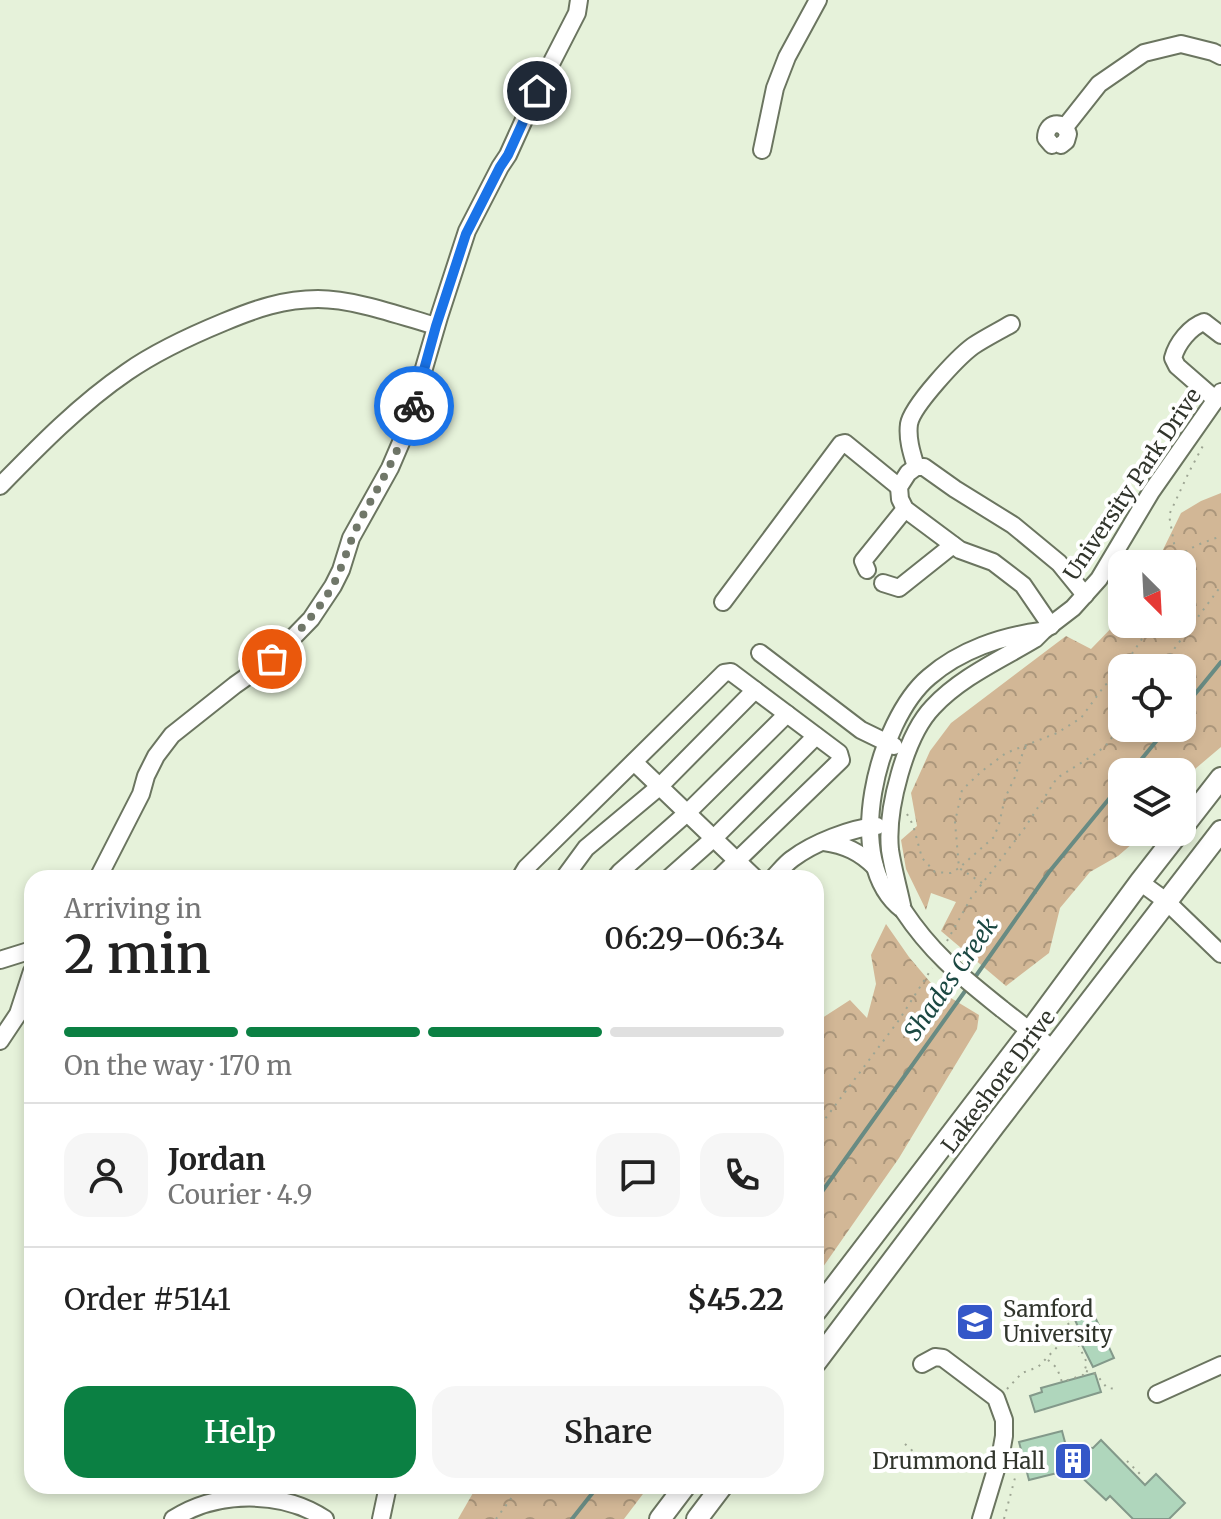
<!DOCTYPE html>
<meta charset="utf-8">
<style>
:root{--surface:#fff;--page:#f6f6f6;--text:#222;--muted:#767676;--line:#e0e0e0;--accent:#0b8043}
body{margin:0;font-family:Merriweather,serif;background:var(--page);color:var(--text);height:100vh;display:flex;flex-direction:column;font-size:30px;white-space:nowrap}
*{box-sizing:border-box;margin:0}
p{font-size:26px;color:var(--muted)}
.icon{flex:none;width:44px;height:44px;fill:none;stroke:currentColor;stroke-width:2;stroke-linecap:round;stroke-linejoin:round}
.map{position:relative;flex:1;overflow:hidden}
.details{position:absolute;left:24px;top:870px;width:800px;height:624px;display:flex;flex-direction:column;background:var(--surface);border-radius:24px;box-shadow:0 4px 12px #0003}
.details>*{flex:none}
.needle{width:52px;rotate:156deg}
.fabs{position:absolute;left:1108px;top:550px;display:grid;gap:16px}
.fabs a{display:grid;place-items:center;width:88px;height:88px;border-radius:16px;background:var(--surface);box-shadow:0 4px 12px #0003;font-size:40px}
.pin{position:absolute;display:grid;place-items:center;width:68px;height:68px;color:#fff;margin:-34px;border:4px solid #fff;border-radius:50%;box-shadow:0 2px 8px #0007}
.courier{position:absolute;display:grid;place-items:center;width:80px;height:80px;margin:-40px;border:6px solid #1a73e8;border-radius:50%;background:#fff;color:#222;box-shadow:0 2px 10px #0007}
.overview em{font-style:normal;font-weight:600}
.overview div{display:flex;flex-direction:column-reverse}
.overview{display:flex;align-items:center;justify-content:space-between;height:136px;padding:0 40px}
h1{font-size:52px;font-weight:600;line-height:60px}
.bar{display:grid;grid-template-columns:repeat(4,1fr);gap:12px 8px;align-content:center;height:96px;padding:0 40px}
.bar i{height:10px;border-radius:6px;background:var(--line)}
.bar .selected{background:var(--accent)}
.bar p{grid-column:span 4}
.line{display:flex;align-items:center;gap:20px;padding:0 40px;border-top:2px solid var(--line)}
.line div{flex:1}
.round{display:grid;place-items:center;flex:none;width:84px;height:84px;border-radius:24px;background:var(--page)}
.primary-button{display:flex;gap:16px;margin-top:auto;padding:16px 40px}
.primary-button a{flex:1;height:92px;border-radius:24px;background:var(--accent);color:#fff;font-size:32px;font-weight:600;line-height:92px;text-align:center}
.primary-button a+a{background:var(--page);color:var(--text)}
.map>svg:first-child{display:block}
.forest{fill:url(#forest-crowns);fill-rule:evenodd}
.lines{fill:none;stroke-linecap:round;stroke-linejoin:round}
.stream{stroke:#688b83;stroke-width:4}
.building{fill:#afd6bc;stroke:#83998a;stroke-width:2}
.minor-casing{stroke:#6b7560;stroke-width:20}
.major-casing{stroke:#6b7560;stroke-width:24}
.path{stroke:#9da593;stroke-width:2;stroke-dasharray:2 6;stroke-linecap:butt}
.minor{stroke:#fff;stroke-width:16}
.major{stroke:#fff;stroke-width:20}
.minor-bridge-casing{stroke:#6b7560;stroke-width:20;stroke-linecap:butt}
.minor-bridge{stroke:#fff;stroke-width:16}
.done{stroke:#707769;stroke-width:8;stroke-dasharray:0 14.4}
.route{stroke:#1a73e8;stroke-width:10}
.labels{text-anchor:middle;stroke-width:8;stroke-linejoin:round;paint-order:stroke}
.street-label{font-size:22px;fill:#31352c;stroke:#fff}
.poi-label{font-size:22px;fill:#31352c;stroke:#fff;text-anchor:start}
.water-label{font-size:24px;font-style:italic;fill:#1b4842;stroke:#fff}
</style>
<div class="map">
<svg width="1221" height="1519" viewBox="0 0 1221 1519">
<defs>
<pattern id="forest-crowns" width="20" height="18" patternUnits="userSpaceOnUse" patternTransform="scale(2)"><rect width="20" height="18" fill="#d2b796"/><path d="M2 6a3 3 0 1 1 6 0M12 15a3 3 0 1 1 6 0" fill="none" stroke="#ab967b"/></pattern>
</defs>
<rect width="100%" height="100%" fill="#e6f2da"/>
<!-- forest -->
<g class="forest">
<path d="M1221,493V747L1182,780V772H1122V832H1141L1132,844L1118,856L1090,872L1060,908L1049,953L1006,986L941,931L956,902L931,893L926,910L906,869L901,840L917,826L911,793L930,751L951,723L1066,636L1091,649L1122,617V624H1182V564H1156L1181,513L1201,501ZM1122,668H1182V728H1122Z"/>
<polygon points="886,924 909,957 936,989 979,1015 977,1029 899,1158 816,1277 816,1022 850,1000 867,1018 876,984 871,955"/>
<polygon points="477,1486 649,1486 624,1519 458,1519"/>
</g>
<g class="lines">
<!-- stream -->
<g class="stream">
<polyline points="1182,710 1221,662"/>
<polyline points="1131,772 1167,728"/>
<polyline points="973,980 1049,872 1122,783"/>
<polyline points="816,1200 968,987"/>
<polyline points="572,1519 598,1486"/>
</g>
</g>
<!-- building -->
<g class="building">
<polygon points="1088,1302 1114,1358 1093,1367 1082,1345 1085,1344 1071,1310"/>
<polygon points="1095,1373 1101,1392 1035,1412 1030,1396 1042,1392 1041,1388"/>
<polygon points="1062,1431 1066,1446 1093,1448 1101,1440 1145,1485 1156,1474 1185,1503 1169,1519 1133,1519 1110,1496 1106,1500 1073,1469 1029,1480 1019,1442"/>
</g>
<g class="lines">
<!-- minor casing -->
<g class="minor-casing">
<g id="minor">
<polyline points="1065,127 1099,84 1144,53 1181,44 1213,52 1221,56"/>
<path d="M1052,145L1046,138C1046,122 1063,119 1068,134L1066,141L1061,145"/>
<polyline points="762,150 775,88 787,57 818,0"/>
<path d="M1216,400L1177,366L1173,358C1177,343 1190,327 1204,322L1221,335"/>
<path d="M916,467C912,454 907,439 909,424C912,406 958,357 973,346C985,338 999,331 1011,324"/>
<path d="M0,486C39,446 80,404 127,372C157,351 190,336 224,322C255,309 284,299 318,299C354,299 401,316 436,326"/>
<polyline points="867,570 863,561 905,509"/>
<polyline points="883,583 899,588 953,545"/>
<polyline points="723,602 841,444 845,443 899,487"/>
<polyline points="1051,626 1023,585 993,562 960,550 905,509 900,499 899,487 908,473 916,467 924,467 955,489 1013,525 1059,563 1085,595"/>
<polyline points="760,653 861,730 894,746"/>
<polyline points="634,762 755,878"/>
<path d="M824,842C845,845 860,852 875,867"/>
<polyline points="98,878 141,794 146,776 156,756 172,735 235,685 272,659 311,619 333,586 341,570 351,538 390,468 405,433 439,317 467,231 500,167 508,155 537,91 577,13 579,0"/>
<polyline points="520,878 526,868 724,673 731,672 839,753 841,760 719,878"/>
<polyline points="564,878 586,848 659,787 755,690"/>
<polyline points="615,878 620,872 687,813 787,714"/>
<polyline points="669,878 714,838 816,736"/>
<path d="M773,878C779,872 785,864 792,859C813,843 851,828 877,826"/>
<polyline points="1140,882 1166,901 1221,954"/>
<path d="M903,910C899,890 893,870 890,850C886,810 905,736 933,707C961,677 1000,660 1035,639L1043,631L1073,608L1099,579L1151,492L1221,392"/>
<path d="M903,910C840,863 878,720 929,677C960,650 1002,636 1041,631"/>
<polyline points="0,960 32,950"/>
<polyline points="1002,1009 1053,1049"/>
<polyline points="0,1041 18,1014 32,971"/>
<polyline points="922,1364 935,1357 943,1358 996,1398 1004,1420 1004,1436 1001,1453 981,1519"/>
<polyline points="1157,1394 1221,1365"/>
<path d="M173,1519C216,1491 282,1490 325,1519"/>
<polyline points="381,1519 388,1486"/>
</g>
</g>
<!-- major casing -->
<g class="major-casing">
<g id="major">
<polyline points="1182,828 1221,778"/>
<polyline points="816,1311 1030,1031 1140,882 1179,832"/>
<polyline points="816,1362 994,1126 1221,831"/>
<polyline points="660,1519 685,1486"/>
<polyline points="697,1519 722,1486"/>
</g>
</g>
<!-- path -->
<g class="path">
<polyline points="1177,560 1169,515 1189,472 1205,442"/>
<path d="M1175,564C1184,547 1204,543 1221,536"/>
<polyline points="1123,667 1152,624"/>
<polyline points="1160,668 1221,586"/>
<polyline points="907,814 913,825 922,858 935,872 951,873 959,868 955,822 962,790 982,771 1006,753 1057,733 1081,718 1105,685 1117,677 1122,669"/>
<polyline points="982,883 959,868 994,837 999,824 1005,798 1015,777 1023,752 1027,745"/>
<polyline points="947,941 971,898 1024,829 1057,778 1097,753 1107,744 1122,724"/>
<polyline points="816,1131 899,1020 932,968"/>
<polyline points="1048,1360 1057,1368 1062,1382 1083,1375 1087,1363 1067,1321"/>
<polyline points="1086,1371 1096,1374 1107,1388 1117,1389"/>
<polyline points="1007,1389 1022,1373 1038,1367 1062,1342 1078,1336"/>
<polyline points="905,1444 916,1454"/>
<polyline points="1127,1461 1140,1474"/>
<polyline points="496,1519 520,1486"/>
<polyline points="1004,1519 1019,1463 1017,1453"/>
</g>
<!-- minor -->
<use href="#minor" class="minor"/>
<!-- major -->
<use href="#major" class="major"/>
<!-- minor-bridge casing -->
<g class="minor-bridge-casing">
<path id="minor-bridge" d="M903,910C933,955 961,976 1002,1009"/>
</g>
<!-- minor-bridge -->
<use href="#minor-bridge" class="minor-bridge"/>
</g>
<g class="lines">
<!-- done -->
<path class="done" d="M272,659C294,636 316,615 332,587C344,565 349,541 361,519C382,480 401,449 414,406"/>
<!-- route -->
<polyline class="route" points="414,406 436,326 466,234 500,167 508,155 537,91"/>
</g>
<!-- icons -->
<defs>
<g id="university-square" transform="scale(2)"><rect x="-9" y="-9" width="18" height="18" rx="4" fill="#3457c8" stroke="#fff"/><path d="M0-5L7-2L0 1L-7-2ZM-4 1L0 2.5L4 1V4Q0 6-4 4Z" fill="#fff"/></g>
<g id="building-square" transform="scale(2)"><rect x="-9" y="-9" width="18" height="18" rx="4" fill="#3457c8" stroke="#fff"/><path d="M-4-6H4V6H1V3H-1V6H-4ZM-2.5-4.3h1.7v1.8h-1.7ZM.8-4.3h1.7v1.8H.8ZM-2.5-1h1.7V.8h-1.7ZM.8-1h1.7V.8H.8Z" fill="#fff"/></g>
</defs>
<g fill-rule="evenodd">
<use href="#university-square" x="975" y="1322"/>
<use href="#building-square" x="1073" y="1461"/>
</g>
<g class="labels">
<!-- street labels -->
<g class="street-label">
<text transform="translate(1132 484) rotate(-56)" y="8">University Park Drive</text>
<text transform="translate(998 1081) rotate(-53)" y="8">Lakeshore Drive</text>
</g>
<!-- poi labels -->
<g class="poi-label">
<text x="1003" y="1317">Samford<tspan x="1003" dy="25">University</tspan></text>
<text x="1045" y="1469" text-anchor="end">Drummond Hall</text>
</g>
<!-- water labels -->
<g class="water-label">
<text transform="translate(951 979) rotate(-55)" y="8">Shades Creek</text>
</g>
</g>
</svg>
<div class="fabs">
<a><svg class="needle" viewBox="-14 -14 28 28"><path d="M0-13l5 13h-10z" fill="#e53935"/><path d="M0 13l5-13h-10z" fill="#767676"/></svg></a>
<a><svg class="icon" aria-label="locate" viewBox="0 0 24 24"><circle cx="12" cy="12" r="6"/><path d="M12 2v4M12 18v4M2 12h4M18 12h4"/></svg></a>
<a><svg class="icon" aria-label="layers" viewBox="0 0 24 24"><path d="M12 4l9 5-9 5-9-5zM3 14l9 5 9-5"/></svg></a>
</div>
<div class="pin" style="left:272px;top:659px;background:#ea580c"><svg class="icon" aria-label="bag" viewBox="0 0 24 24"><path d="M5 8h14l-1 12H6zM9 8a3 3 0 0 1 6 0"/></svg></div>
<div class="pin" style="left:537px;top:91px;background:#1f2937"><svg class="icon" aria-label="home" viewBox="0 0 24 24"><path d="M3 11l9-7 9 7M6 9v11h12V9"/></svg></div>
<div class="courier" style="left:414px;top:406px"><svg class="icon" aria-label="bike" viewBox="0 0 24 24"><circle cx="6" cy="16" r="4"/><circle cx="18" cy="16" r="4"/><path d="M6 16l4-8h5l3 8M10 8l3 8H6M13 5h3"/></svg></div>
<section class="details">
<div class="overview"><div><h1>2 min</h1><p>Arriving in</p></div><em>06:29–06:34</em></div>
<div class="bar"><i class="selected"></i><i class="selected"></i><i class="selected"></i><i></i><p>On the way · 170 m</p></div>
<div class="line" style="height:144px"><a class="round"><svg class="icon" aria-label="person" viewBox="0 0 24 24"><circle cx="12" cy="8" r="4"/><path d="M4 21q1-7 8-7t8 7"/></svg></a><div><b>Jordan</b><p>Courier · 4.9</p></div><a class="round"><svg class="icon" aria-label="chat" viewBox="0 0 24 24"><path d="M4 5h16v11H9l-5 4z"/></svg></a><a class="round"><svg class="icon" aria-label="phone" viewBox="0 0 24 24"><path d="M5 4h4l2 5-3 2q2 4 5 5l2-3 5 2v4C11 20 4 13 5 4z"/></svg></a></div>
<div class="line" style="height:104px"><div>Order #5141</div><b>$45.22</b></div>
<div class="primary-button"><a>Help</a><a>Share</a></div>
</section>
</div>
